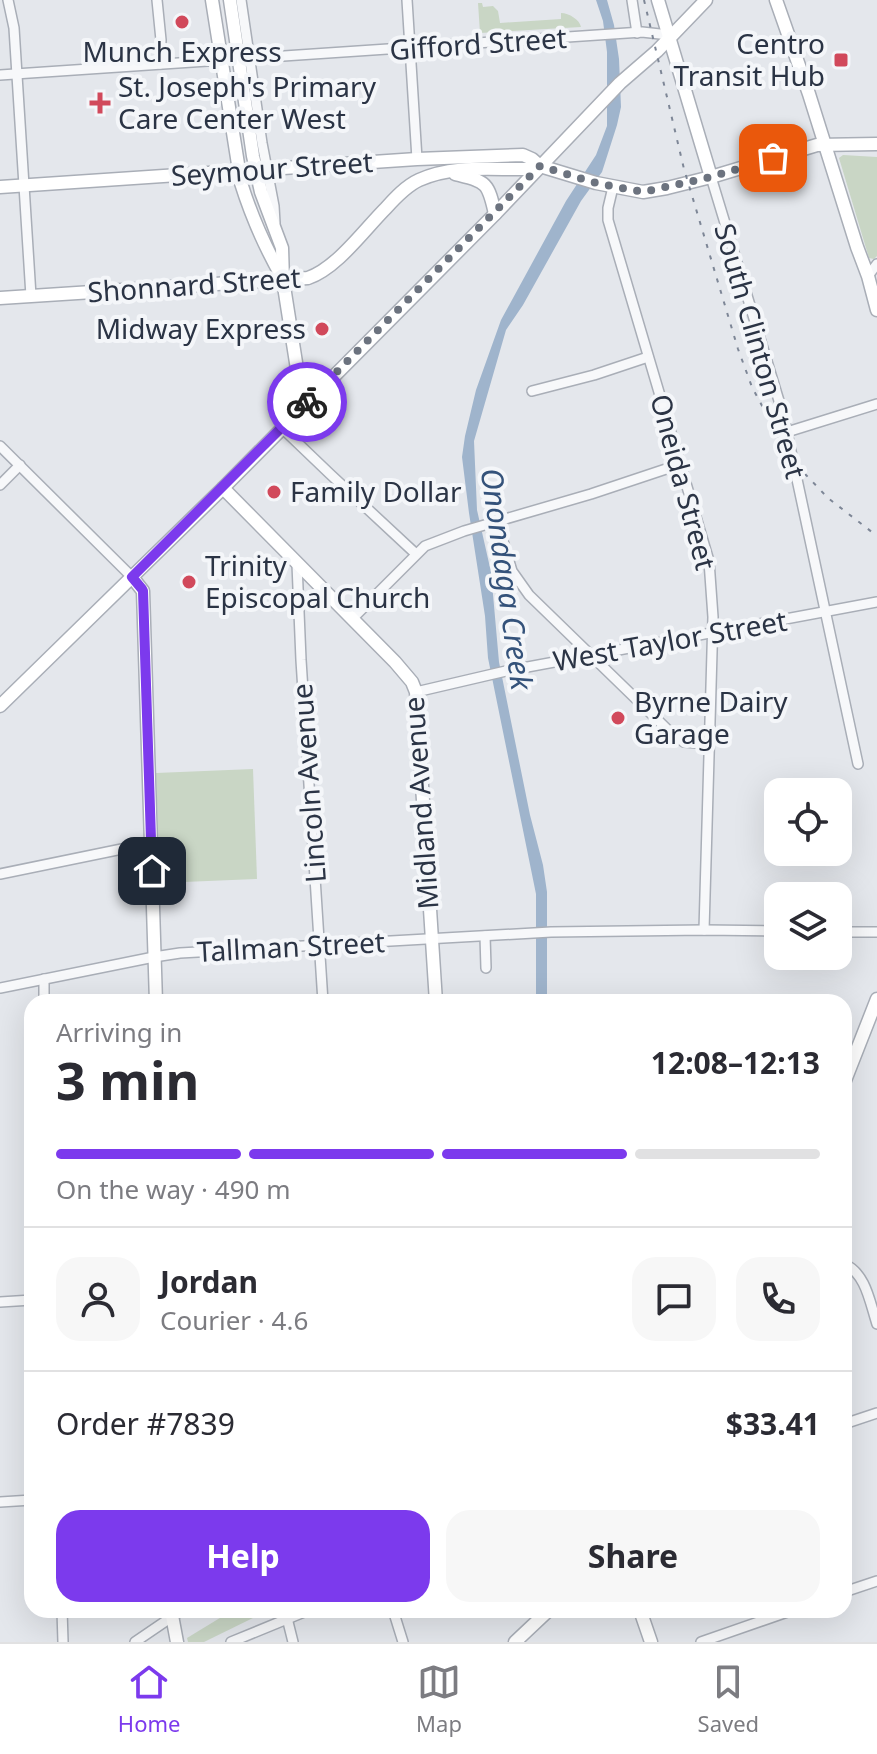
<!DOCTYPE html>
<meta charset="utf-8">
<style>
:root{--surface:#fff;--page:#f7f7f7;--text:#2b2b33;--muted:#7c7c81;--line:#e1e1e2;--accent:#7c3aed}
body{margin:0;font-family:"Noto Sans",sans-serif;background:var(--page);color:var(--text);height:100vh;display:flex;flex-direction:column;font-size:30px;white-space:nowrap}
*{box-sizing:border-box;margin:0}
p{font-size:26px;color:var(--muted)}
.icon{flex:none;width:44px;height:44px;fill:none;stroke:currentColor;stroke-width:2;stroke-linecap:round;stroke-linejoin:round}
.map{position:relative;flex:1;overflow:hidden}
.sheet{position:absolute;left:24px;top:994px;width:828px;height:624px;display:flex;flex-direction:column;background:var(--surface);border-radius:24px;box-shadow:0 8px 32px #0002}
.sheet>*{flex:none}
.controls{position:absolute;left:764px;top:778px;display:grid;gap:16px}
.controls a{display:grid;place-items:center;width:88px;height:88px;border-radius:16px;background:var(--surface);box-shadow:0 8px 32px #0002;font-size:40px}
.pin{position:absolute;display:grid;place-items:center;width:68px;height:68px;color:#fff;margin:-34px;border-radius:16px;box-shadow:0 4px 12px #0006}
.courier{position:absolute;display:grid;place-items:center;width:80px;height:80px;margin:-40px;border:6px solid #7c3aed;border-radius:50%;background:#fff;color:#222;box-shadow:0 2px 10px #0007}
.head em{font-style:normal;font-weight:700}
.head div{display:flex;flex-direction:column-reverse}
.head{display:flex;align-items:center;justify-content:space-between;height:136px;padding:0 32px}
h1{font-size:52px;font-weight:700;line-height:60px}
.bar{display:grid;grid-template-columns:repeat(4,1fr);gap:12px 8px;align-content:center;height:96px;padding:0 32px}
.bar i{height:10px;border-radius:6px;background:var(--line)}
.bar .selected{background:var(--accent)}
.bar p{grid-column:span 4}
.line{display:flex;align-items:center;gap:20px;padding:0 32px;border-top:2px solid var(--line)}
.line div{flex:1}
.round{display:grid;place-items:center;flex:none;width:84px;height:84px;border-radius:24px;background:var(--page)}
.action{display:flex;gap:16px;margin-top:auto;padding:16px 32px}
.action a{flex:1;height:92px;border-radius:24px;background:var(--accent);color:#fff;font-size:32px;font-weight:700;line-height:92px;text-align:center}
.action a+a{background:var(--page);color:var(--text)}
.tabs{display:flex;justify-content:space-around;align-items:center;height:112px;border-top:2px solid var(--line);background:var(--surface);font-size:22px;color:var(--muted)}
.tabs a{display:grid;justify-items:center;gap:4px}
.tabs .selected{color:var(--accent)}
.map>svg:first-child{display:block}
.green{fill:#c9d6c5}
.water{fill:#9fb4cc}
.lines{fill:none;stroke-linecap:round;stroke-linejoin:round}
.street-casing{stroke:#a9aeb7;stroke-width:12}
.secondary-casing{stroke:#a9aeb7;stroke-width:15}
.street{stroke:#f7f8fa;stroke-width:9}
.secondary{stroke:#fff;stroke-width:12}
.rail{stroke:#7d8696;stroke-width:2;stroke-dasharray:4 8;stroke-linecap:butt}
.done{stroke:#6c737f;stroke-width:8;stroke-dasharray:0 14.4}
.route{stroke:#7c3aed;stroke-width:10}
.poi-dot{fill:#d1495b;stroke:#f4f6f9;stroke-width:3}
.labels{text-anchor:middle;stroke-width:8;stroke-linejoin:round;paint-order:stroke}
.street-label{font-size:28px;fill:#2b3445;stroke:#f4f6f9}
.poi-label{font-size:28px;fill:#2b3445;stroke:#f4f6f9;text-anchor:start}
.water-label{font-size:30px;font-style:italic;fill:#34527a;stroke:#f4f6f9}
</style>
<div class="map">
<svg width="877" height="1642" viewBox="0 0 877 1642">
<rect width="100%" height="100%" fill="#e4e7ec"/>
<!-- green -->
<g class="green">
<path d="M478,3H482L483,7L493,6L498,11L500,23L561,19V13C569,13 580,20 581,27L480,33Z"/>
<polygon points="843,155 877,157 877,256 874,259 869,258 839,158"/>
<polygon points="253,769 257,879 160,883 156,773"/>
<polygon points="233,1610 269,1610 204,1642 188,1642 187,1638"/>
</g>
<!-- water -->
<polygon class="water" points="596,0 607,0 614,25 619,59 621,107 617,125 602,172 581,201 523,305 506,330 474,441 477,510 491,572 499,662 530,815 543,865 547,892 547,1002 536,1002 536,894 488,658 485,616 469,513 462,457 465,436 476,390 501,320 566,201 596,155 607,126 607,52 603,21"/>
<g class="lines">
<!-- street casing -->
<g class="street-casing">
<g id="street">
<polyline points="8,0 14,28 31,296"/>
<polyline points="157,0 161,40 160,64"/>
<polyline points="241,0 262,143 274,206 275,223"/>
<polyline points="407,0 417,159"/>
<polyline points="632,0 637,33"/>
<polyline points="0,75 642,32 669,35"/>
<polyline points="711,177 783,414 858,764"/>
<polyline points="613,187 608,208 608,220 709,561 713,617 704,930"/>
<polyline points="868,276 877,264"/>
<polyline points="532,391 594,375 648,357"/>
<polyline points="282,428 330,474 416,554"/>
<polyline points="787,432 877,404"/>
<polyline points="0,446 132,577"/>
<polyline points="0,485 20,465"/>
<polyline points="497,521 512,571 529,595 671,733 684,742 709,744"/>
<polyline points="297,564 301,660 323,1002"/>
<polyline points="352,619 425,546 464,531 591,494 681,464"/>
<polyline points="416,692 506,671 877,602"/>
<polyline points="0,874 151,843"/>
<polyline points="838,932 877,932"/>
<polyline points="485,936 486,968"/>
<polyline points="44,979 44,1002"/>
<polyline points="0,988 154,957 180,953 551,932 704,930 778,931"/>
<path d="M844,1264C866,1273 870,1303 877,1324"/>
<polyline points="0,1302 32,1300"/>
<polyline points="844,1424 877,1413"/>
<polyline points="0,1502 32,1500"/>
<polyline points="844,1592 877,1581"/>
<polyline points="62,1610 63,1642"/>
<polyline points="393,1610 403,1642"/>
<polyline points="287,1618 293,1642"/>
<polyline points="135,1642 182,1610"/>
<polyline points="231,1642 309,1610"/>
<polyline points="701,1642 793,1610"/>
</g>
</g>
<!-- secondary casing -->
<g class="secondary-casing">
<g id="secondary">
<path d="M212,0L241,183C251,215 265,247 282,277"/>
<polyline points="230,0 253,156 261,192 282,248 283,280 303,407"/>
<polyline points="658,0 711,177"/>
<polyline points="776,0 809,94 857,247 868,276 877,310"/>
<path d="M455,174C486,182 488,181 495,214"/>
<polyline points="0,187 417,159 523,155 532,159 540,166 596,183 643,192 667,188 711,177 817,145 877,144"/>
<path d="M0,298L308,278C337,268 364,230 386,208C395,198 406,186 419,180C454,164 493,170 530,169L540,166"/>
<polyline points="223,488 395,662 412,682 416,692 436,1002"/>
<polyline points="132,577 143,591 156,1002"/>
<polyline points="0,706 223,488 495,214 620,83 657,51 706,0"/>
<polyline points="844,1083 877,999"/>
<polyline points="171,1610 177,1642"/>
<polyline points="640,1610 651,1642"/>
<polyline points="515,1642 549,1610"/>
</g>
</g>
<!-- street -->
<use href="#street" class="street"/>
<!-- secondary -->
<use href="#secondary" class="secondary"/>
<!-- rail -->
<polyline class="rail" points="644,0 684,169 738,349 752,387 785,449 806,475 828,498 877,536"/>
</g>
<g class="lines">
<!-- done -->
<polyline class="done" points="307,402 540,166 596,183 643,192 711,177 773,158"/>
<!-- route -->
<polyline class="route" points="152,871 143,591 142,589 132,577 307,402"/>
</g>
<!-- markers -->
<g class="poi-dot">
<circle cx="182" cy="22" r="8"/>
<rect x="833" y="52" width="16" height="16" rx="4"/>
<path d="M96 91h8v8h8v8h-8v8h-8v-8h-8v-8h8z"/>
<circle cx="322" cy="329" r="8"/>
<circle cx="274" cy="492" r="8"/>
<circle cx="189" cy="582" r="8"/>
<circle cx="618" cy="718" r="8"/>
</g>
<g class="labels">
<!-- street labels -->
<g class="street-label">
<text transform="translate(478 44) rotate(-4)" y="10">Gifford Street</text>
<text transform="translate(272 169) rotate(-4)" y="10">Seymour Street</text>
<text transform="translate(194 285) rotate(-4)" y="10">Shonnard Street</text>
<text transform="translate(760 351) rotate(74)" y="10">South Clinton Street</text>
<text transform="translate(683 482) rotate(75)" y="10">Oneida Street</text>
<text transform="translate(670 641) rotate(-10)" y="10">West Taylor Street</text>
<text transform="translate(309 783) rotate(-94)" y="10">Lincoln Avenue</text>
<text transform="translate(421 803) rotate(-94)" y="10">Midland Avenue</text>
<text transform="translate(291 947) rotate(-3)" y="10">Tallman Street</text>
</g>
<!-- poi labels -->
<g class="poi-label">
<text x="825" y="54" text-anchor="end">Centro<tspan x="825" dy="32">Transit Hub</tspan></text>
<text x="182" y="62" text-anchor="middle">Munch Express</text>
<text x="118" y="97">St. Joseph's Primary<tspan x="118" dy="32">Care Center West</tspan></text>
<text x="306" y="339" text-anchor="end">Midway Express</text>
<text x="290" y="502">Family Dollar</text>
<text x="205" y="576">Trinity<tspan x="205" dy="32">Episcopal Church</tspan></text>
<text x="634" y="712">Byrne Dairy<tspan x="634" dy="32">Garage</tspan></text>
</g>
<!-- water labels -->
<g class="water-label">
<text transform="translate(506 579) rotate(82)" y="10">Onondaga Creek</text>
</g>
</g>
</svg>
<div class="controls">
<a><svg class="icon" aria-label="locate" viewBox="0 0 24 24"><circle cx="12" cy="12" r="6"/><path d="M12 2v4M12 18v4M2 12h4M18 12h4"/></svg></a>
<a><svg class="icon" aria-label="layers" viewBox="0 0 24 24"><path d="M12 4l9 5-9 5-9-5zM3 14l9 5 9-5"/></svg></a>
</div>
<div class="pin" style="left:773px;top:158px;background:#ea580c"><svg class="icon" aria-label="bag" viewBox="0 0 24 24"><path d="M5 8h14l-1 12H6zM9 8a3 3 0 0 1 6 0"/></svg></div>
<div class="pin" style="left:152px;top:871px;background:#1f2937"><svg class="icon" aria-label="home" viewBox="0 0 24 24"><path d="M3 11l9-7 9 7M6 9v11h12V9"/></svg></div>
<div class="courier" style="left:307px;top:402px"><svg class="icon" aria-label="bike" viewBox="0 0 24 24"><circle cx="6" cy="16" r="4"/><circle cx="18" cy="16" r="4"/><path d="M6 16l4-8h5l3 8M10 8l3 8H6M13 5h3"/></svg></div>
<section class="sheet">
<div class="head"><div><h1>3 min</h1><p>Arriving in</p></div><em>12:08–12:13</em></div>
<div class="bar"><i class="selected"></i><i class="selected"></i><i class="selected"></i><i></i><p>On the way · 490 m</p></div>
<div class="line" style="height:144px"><a class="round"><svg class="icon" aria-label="person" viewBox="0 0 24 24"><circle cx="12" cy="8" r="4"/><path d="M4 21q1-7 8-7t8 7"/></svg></a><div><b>Jordan</b><p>Courier · 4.6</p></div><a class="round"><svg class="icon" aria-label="chat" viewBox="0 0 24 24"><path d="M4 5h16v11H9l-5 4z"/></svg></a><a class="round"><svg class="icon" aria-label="phone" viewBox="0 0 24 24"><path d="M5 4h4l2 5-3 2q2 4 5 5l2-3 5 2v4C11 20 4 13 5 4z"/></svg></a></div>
<div class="line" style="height:104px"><div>Order #7839</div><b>$33.41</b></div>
<div class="action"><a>Help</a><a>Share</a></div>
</section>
</div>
<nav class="tabs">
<a class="selected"><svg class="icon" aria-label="home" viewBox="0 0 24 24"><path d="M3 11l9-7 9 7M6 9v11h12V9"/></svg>Home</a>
<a><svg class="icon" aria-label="map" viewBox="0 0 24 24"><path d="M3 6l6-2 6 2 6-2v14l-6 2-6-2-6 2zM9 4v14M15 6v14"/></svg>Map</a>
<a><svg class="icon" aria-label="saved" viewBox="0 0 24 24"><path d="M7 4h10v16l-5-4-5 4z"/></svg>Saved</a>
</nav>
